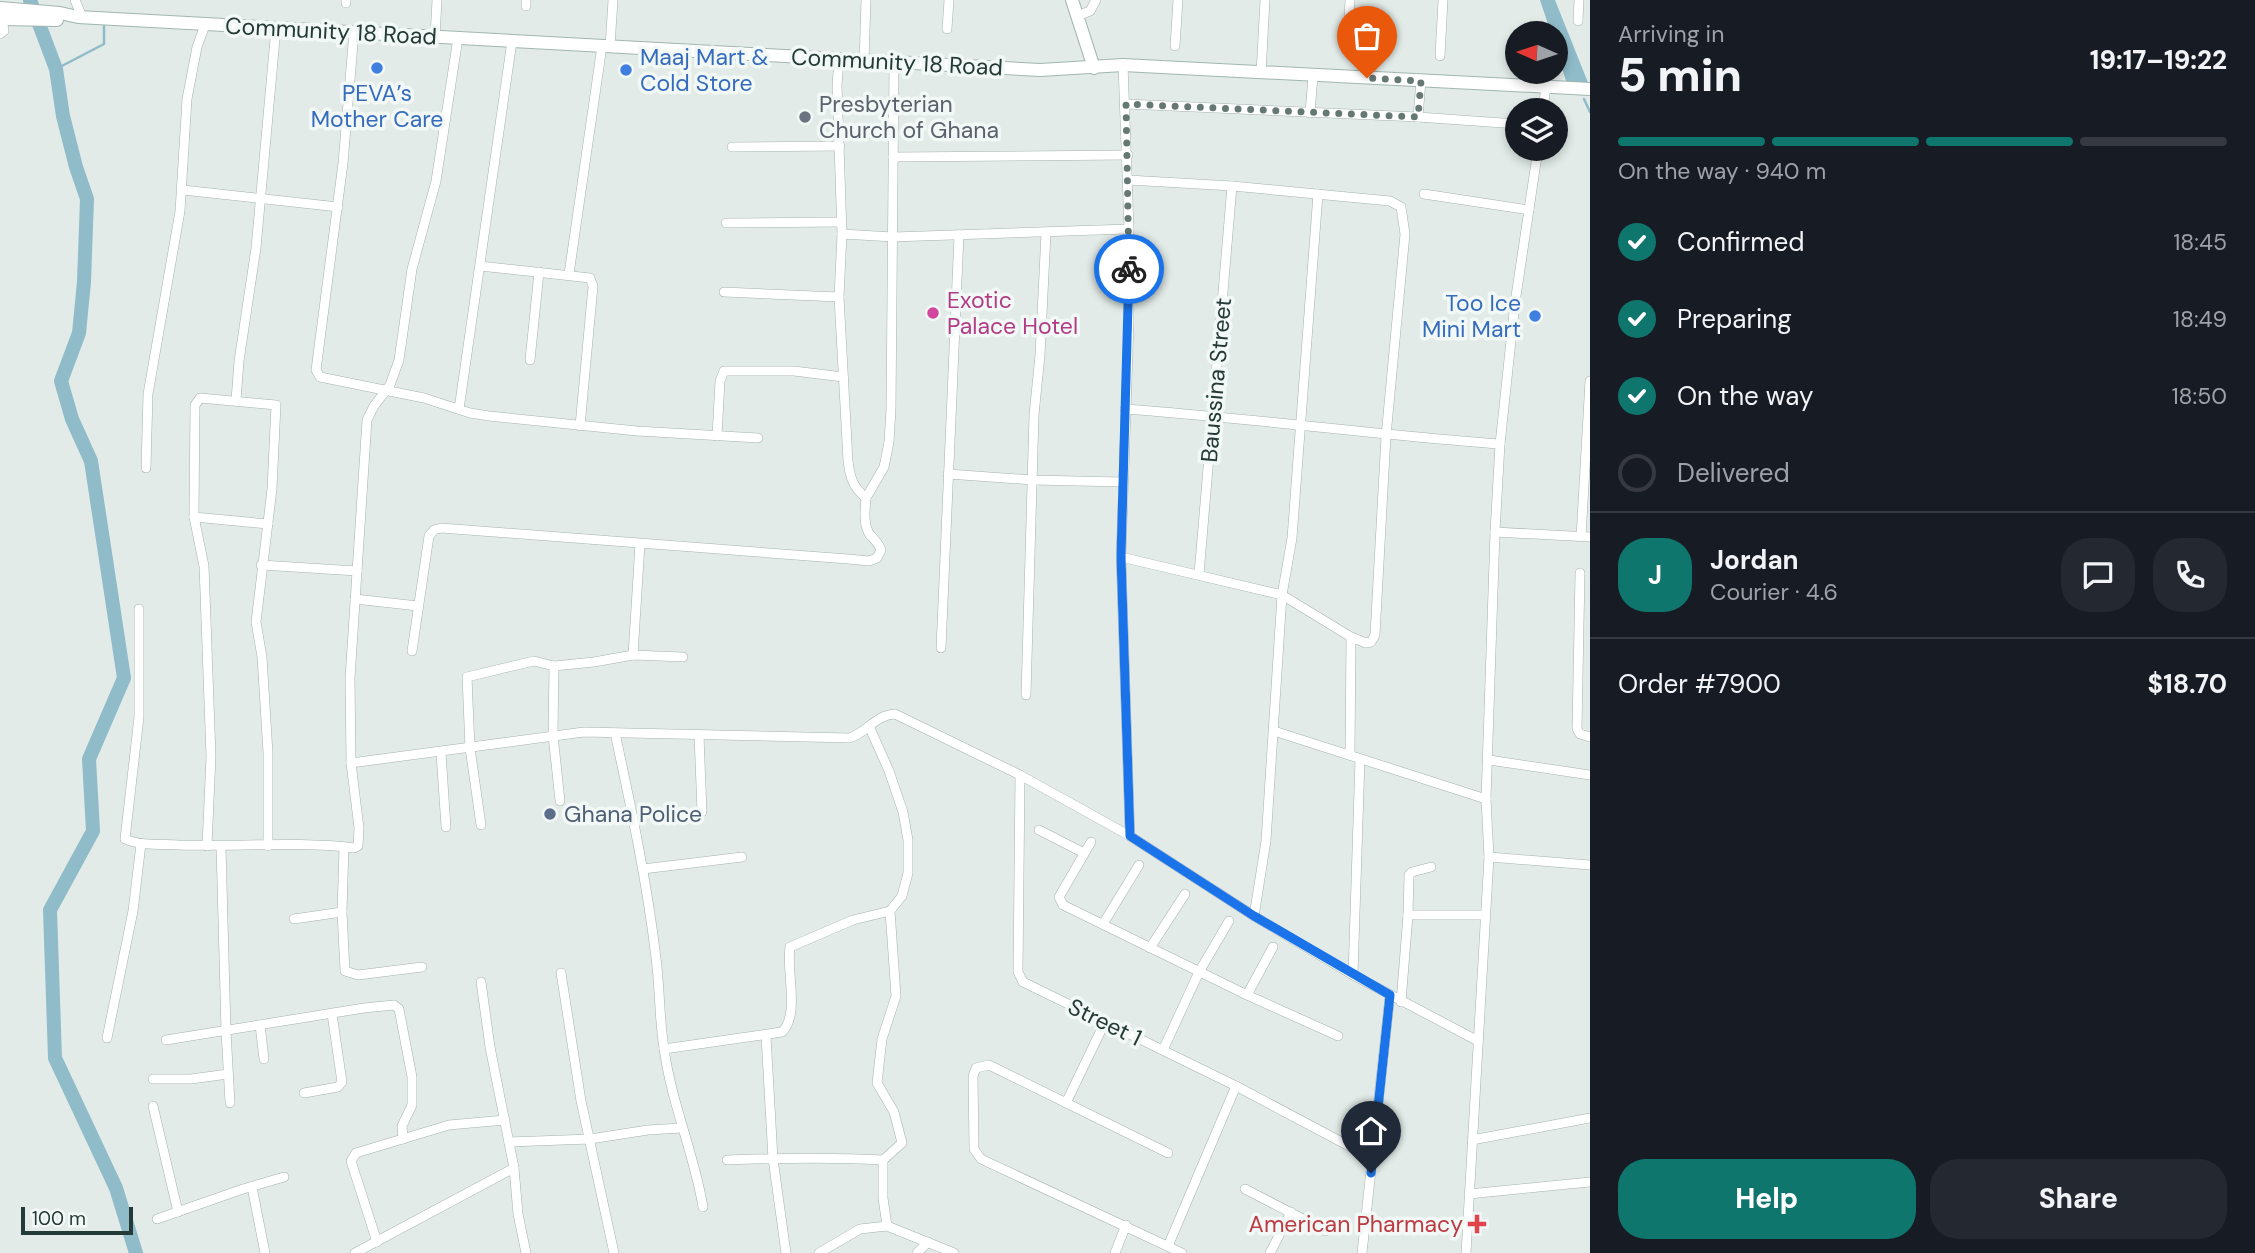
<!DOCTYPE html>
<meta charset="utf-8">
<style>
:root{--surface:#171b24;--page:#242831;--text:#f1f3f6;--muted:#9ea1a6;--line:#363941;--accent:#0f766e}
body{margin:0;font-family:"DM Sans",sans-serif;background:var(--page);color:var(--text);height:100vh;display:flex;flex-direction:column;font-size:26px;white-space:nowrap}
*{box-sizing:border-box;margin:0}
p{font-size:23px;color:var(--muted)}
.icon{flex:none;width:38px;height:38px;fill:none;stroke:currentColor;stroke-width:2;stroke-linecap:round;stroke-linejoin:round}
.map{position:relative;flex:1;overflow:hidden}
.sheet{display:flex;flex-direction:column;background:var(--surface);width:665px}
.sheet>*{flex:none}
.needle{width:46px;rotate:273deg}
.controls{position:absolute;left:1505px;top:21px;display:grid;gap:14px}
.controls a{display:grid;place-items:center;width:63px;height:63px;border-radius:50%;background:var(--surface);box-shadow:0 4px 10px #0003;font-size:35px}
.scale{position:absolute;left:21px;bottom:18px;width:112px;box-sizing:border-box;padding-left:7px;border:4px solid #243a36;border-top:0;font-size:19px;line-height:24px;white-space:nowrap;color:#243a36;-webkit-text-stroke:5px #f2f8f6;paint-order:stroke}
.pin{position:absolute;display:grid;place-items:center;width:60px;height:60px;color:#fff;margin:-72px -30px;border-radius:50% 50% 50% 0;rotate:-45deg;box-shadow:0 0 7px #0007}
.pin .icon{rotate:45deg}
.courier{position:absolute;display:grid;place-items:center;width:70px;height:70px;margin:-35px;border:5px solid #1a73e8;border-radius:50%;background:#fff;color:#222;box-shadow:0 2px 9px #0007}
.head em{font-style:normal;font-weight:800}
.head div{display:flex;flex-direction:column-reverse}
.head{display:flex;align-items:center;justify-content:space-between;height:119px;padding:0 28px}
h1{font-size:46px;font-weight:800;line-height:52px}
.bar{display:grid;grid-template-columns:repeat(4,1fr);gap:10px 7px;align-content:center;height:84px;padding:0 28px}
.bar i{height:9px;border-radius:5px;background:var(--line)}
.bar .selected{background:var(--accent)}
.bar p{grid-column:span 4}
.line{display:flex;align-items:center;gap:18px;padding:0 28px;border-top:2px solid var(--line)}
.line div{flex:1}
.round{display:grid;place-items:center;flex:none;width:74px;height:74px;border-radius:28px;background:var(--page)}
ol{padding:0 28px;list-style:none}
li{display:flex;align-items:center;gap:21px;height:77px}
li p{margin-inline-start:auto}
li .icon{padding:7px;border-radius:50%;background:var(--accent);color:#fff;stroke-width:4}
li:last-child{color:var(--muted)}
li i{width:38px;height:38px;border:4px solid var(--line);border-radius:50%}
.primary-button{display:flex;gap:14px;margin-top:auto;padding:14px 28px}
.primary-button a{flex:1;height:80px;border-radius:28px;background:var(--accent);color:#fff;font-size:28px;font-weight:800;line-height:80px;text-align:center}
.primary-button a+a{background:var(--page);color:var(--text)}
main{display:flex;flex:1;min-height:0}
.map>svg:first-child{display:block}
.water{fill:#90bcca}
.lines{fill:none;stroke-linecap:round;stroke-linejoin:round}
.stream{stroke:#90bcca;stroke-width:2.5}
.river{stroke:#90bcca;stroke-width:14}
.street-casing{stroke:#a5b2af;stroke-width:10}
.secondary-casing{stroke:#a2b5b0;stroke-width:14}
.street{stroke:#fff;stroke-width:9}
.secondary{stroke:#fff;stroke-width:12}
.done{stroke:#667874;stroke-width:7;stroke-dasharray:0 12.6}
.route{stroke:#1a73e8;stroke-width:9}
.shop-dot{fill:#3f7fe0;stroke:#f2f8f6;stroke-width:2.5}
.worship-dot{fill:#6b7280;stroke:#f2f8f6;stroke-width:2.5}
.hotel-dot{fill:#d1479c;stroke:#f2f8f6;stroke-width:2.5}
.service-dot{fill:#5c6f8a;stroke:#f2f8f6;stroke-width:2.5}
.health-dot{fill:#e0444e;stroke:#f2f8f6;stroke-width:2.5}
.labels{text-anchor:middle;stroke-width:7;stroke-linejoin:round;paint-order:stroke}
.street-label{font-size:23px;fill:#243a36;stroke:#f2f8f6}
.shop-label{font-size:23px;fill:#366cbe;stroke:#f2f8f6;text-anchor:start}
.worship-label{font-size:23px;fill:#5b616d;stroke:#f2f8f6;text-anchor:start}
.hotel-label{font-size:23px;fill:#b23c85;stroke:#f2f8f6;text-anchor:start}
.service-label{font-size:23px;fill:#4e5e75;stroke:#f2f8f6;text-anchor:start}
.health-label{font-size:23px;fill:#be3a42;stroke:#f2f8f6;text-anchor:end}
</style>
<main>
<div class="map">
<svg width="1590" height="1253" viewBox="0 0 1590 1253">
<rect width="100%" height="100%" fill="#e2ebe8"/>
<!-- water -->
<polygon class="water" points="1540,0 1555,0 1589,85 1567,84 1556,49 1556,33 1551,33"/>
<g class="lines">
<!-- stream -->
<g class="stream">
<polyline points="56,69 104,44 104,24"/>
<polyline points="1584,99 1590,112"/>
</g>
<!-- river -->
<polyline class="river" points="30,0 56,69 63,116 76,167 87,199 84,282 79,333 61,381 72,419 91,461 124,678 89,759 93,831 50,910 55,1058 116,1188 136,1253"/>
<!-- street casing -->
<g class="street-casing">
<g id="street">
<polyline points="75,0 82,17"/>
<polyline points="346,3 346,0"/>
<polyline points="526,6 526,0"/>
<polyline points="1077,16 1090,11 1096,0"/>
<polyline points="1578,21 1579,0"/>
<polyline points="947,29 949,0"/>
<polyline points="354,32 343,163 316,370 320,377 424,398 470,413 489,416 637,431 758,438"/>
<polyline points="0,34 4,31 2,19"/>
<polyline points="1348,35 1350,0"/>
<polyline points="435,37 437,0"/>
<polyline points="610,46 613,0"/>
<polyline points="1175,46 1178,0"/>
<polyline points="1440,56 1443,0"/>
<polyline points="864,61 866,0"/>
<polyline points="1123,65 1129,229 1129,322 1121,557 1130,836"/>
<polyline points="1261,73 1265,0"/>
<polyline points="1126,104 1418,117 1517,124"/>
<polyline points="1543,110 1546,86"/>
<polyline points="1310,113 1313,76"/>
<polyline points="1418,117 1421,81"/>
<polyline points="840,133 892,134"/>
<polyline points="732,147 840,146"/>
<polyline points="893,157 1128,155"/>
<polyline points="183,190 338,207"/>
<polyline points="1424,194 1529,210"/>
<polyline points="726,223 841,222"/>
<polyline points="842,234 893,237 1129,229"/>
<polyline points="480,266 590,278 593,286 580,426"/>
<polyline points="569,274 602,46"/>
<polyline points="724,292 839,297"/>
<polyline points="530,360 539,272"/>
<polyline points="236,400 239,361 256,248 276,28"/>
<polyline points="459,409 512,41"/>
<path d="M1125,409C1250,418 1375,435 1500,444"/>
<polyline points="717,436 720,381 724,371 794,371 843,377"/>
<polyline points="146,468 148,394 180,211 187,99 197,47 205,25"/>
<polyline points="948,474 1032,480 1122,482"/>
<polyline points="866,498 884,467 889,442 891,409 894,62"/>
<polyline points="194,517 268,524"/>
<polyline points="1495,532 1590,537"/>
<polyline points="1581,537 1590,381"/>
<polyline points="1121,557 1282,595 1351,637 1366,643 1371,642 1375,635 1386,436 1405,234 1401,207 1390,201 1232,186 1128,180"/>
<polyline points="261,565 357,571"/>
<polyline points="1580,573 1577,729 1580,734 1590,737"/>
<polyline points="1199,574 1232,186"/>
<polyline points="355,599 418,606"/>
<path d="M139,609V717L125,839C141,846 162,844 179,845C237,847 297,841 354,848L358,846L359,828L351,763L350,678L367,420L374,406L390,385L399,360L412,269L436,181L458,38"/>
<polyline points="941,648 959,235"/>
<path d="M412,651L429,536L434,530L441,528L848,559L869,561L877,558L881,550C878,542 875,540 870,535C863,525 865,510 866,498C853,487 850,478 848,461L839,297L842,234L837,85L839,60"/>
<polyline points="633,655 640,544"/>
<polyline points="554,666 553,735 560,801"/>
<polyline points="1026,695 1034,415 1040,355 1046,233"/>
<polyline points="869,726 889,771 903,812 908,840 908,873 902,896 890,911 896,996 882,1039 877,1083 894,1112 902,1143 883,1160 883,1198 887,1226"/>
<polyline points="1274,731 1486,799"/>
<path d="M615,733C631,807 647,882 656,958C660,987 659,1018 664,1048C671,1102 694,1153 703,1207"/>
<polyline points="699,735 702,812"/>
<polyline points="441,753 446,827"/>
<polyline points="1350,755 1351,637"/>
<polyline points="1489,760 1590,775"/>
<path d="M351,763L584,732L849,738C867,733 875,715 895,714L1020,775L1130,836L1254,916L1353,975L1478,1041"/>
<polyline points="1020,775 1018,972 1023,982 1236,1086 1351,1147 1373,1147"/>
<polyline points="481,825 470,748 467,677 534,661 554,666 594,662 633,655 683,657"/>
<polyline points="1039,830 1084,853"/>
<polyline points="1091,842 1059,897 1063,905 1247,995 1338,1036"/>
<polyline points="207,846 211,756 204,566 194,517 195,405 200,398 276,405 272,489 256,622 262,657 268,753 268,846"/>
<polyline points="221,846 226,1031 230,1103"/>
<polyline points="344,847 342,912 345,971 358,975 422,967"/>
<polyline points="1489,857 1590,865"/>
<polyline points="1431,867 1412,872 1409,875 1408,915 1485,915"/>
<polyline points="643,869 742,857"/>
<polyline points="1254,916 1266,841 1282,595 1292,538 1318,194"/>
<polyline points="294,919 342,912"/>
<polyline points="1103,924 1139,865"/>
<polyline points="1150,948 1185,894"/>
<polyline points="561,973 581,1101 614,1253"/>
<polyline points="1353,975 1360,759"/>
<polyline points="481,982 490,1047 514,1168 518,1214 526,1253"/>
<polyline points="1247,995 1273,947"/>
<polyline points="1401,1002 1408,915"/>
<polyline points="260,1025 264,1059"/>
<polyline points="766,1036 773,1159 786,1253"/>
<polyline points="107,1038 133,911 141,844"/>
<polyline points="166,1040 364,1008 394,1005 399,1009 412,1077 412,1105 402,1126 403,1139"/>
<path d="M664,1049L782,1032C800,1015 786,971 790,947L853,920L890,911"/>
<polyline points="1163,1050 1199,972 1229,921"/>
<polyline points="153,1079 191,1079 228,1074"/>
<polyline points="304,1093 338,1087 342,1082 332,1014"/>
<polyline points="1066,1103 1105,1022"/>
<polyline points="153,1106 178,1212"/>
<polyline points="1472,1140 1590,1118"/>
<polyline points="509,1142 590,1139 648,1130 682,1128"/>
<polyline points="1168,1153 989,1065 976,1068 973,1076 974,1149 981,1159 1182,1253"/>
<path d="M727,1160C779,1158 831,1157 883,1160"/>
<polyline points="252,1187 265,1253"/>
<polyline points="1245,1189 1326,1231"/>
<polyline points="1469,1194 1590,1182"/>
<polyline points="157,1219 243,1189 284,1177"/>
<polyline points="377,1242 351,1161 356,1153 449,1125 505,1120"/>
<polyline points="1168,1246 1236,1086"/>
<polyline points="355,1253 514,1168"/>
<polyline points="819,1253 860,1229 887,1226 954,1253"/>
<polyline points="917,1253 928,1242"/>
<polyline points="1115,1253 1126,1225"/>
<polyline points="1270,1253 1291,1212"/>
<polyline points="1362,1253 1390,995"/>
<polyline points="1466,1253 1489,857 1486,799 1495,532 1500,444 1515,303 1538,149"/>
</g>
</g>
<!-- secondary casing -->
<g class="secondary-casing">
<g id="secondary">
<polyline points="1072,0 1094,68"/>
<polyline points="0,8 60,13 78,17 1040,70 1123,65 1590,89"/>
<polyline points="0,19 57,20"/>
</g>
</g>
<!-- street -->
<use href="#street" class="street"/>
<!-- secondary -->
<use href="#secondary" class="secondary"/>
</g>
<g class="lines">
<!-- done -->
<polyline class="done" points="1129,269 1126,104 1418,117 1421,81 1367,78"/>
<!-- route -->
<polyline class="route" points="1129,269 1121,557 1130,836 1254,916 1390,995 1371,1173"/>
</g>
<!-- markers -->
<g class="shop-dot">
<circle cx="377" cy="68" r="7"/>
<circle cx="626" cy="70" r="7"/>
<circle cx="1535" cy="316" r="7"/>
</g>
<circle class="worship-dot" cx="805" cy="117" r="7"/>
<circle class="hotel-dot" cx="933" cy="313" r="7"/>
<circle class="service-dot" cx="550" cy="814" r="7"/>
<path class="health-dot" d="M1473.5 1213.5h7v7h7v7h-7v7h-7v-7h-7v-7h7z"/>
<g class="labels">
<!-- street labels -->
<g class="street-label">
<text transform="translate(331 31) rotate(3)" y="8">Community 18 Road</text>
<text transform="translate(897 62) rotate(3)" y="8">Community 18 Road</text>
<text transform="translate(1216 380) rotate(-85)" y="8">Baussina Street</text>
<text transform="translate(1105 1022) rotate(26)" y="8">Street 1</text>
</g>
<!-- shop labels -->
<g class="shop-label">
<text x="640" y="65">Maaj Mart &amp;<tspan x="640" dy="26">Cold Store</tspan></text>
<text x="377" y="101" text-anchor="middle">PEVA’s<tspan x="377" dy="26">Mother Care</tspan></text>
<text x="1521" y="311" text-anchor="end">Too Ice<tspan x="1521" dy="26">Mini Mart</tspan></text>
</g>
<!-- worship labels -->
<g class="worship-label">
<text x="819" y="112">Presbyterian<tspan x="819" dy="26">Church of Ghana</tspan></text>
</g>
<!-- hotel labels -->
<g class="hotel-label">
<text x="947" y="308">Exotic<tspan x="947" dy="26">Palace Hotel</tspan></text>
</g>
<!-- service labels -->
<g class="service-label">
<text x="564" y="822">Ghana Police</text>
</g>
<!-- health labels -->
<g class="health-label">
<text x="1463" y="1232">American Pharmacy</text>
</g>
</g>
</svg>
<div class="controls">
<a><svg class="needle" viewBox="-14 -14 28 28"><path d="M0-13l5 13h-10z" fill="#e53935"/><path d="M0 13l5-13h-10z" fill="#9ea1a6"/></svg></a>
<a><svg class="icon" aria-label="layers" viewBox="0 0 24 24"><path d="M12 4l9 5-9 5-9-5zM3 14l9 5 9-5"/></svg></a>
</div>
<div class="scale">100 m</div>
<div class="pin" style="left:1367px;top:78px;background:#ea580c"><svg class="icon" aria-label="bag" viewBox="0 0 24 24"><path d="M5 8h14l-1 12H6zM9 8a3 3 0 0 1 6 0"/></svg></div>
<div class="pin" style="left:1371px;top:1173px;background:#1f2937"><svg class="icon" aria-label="home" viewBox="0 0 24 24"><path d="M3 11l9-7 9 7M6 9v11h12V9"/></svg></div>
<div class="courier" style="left:1129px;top:269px"><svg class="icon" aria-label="bike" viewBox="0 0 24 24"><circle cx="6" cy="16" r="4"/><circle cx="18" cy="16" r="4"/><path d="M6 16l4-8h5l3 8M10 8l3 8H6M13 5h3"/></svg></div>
</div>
<section class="sheet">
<div class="head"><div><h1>5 min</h1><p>Arriving in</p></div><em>19:17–19:22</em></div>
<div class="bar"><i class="selected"></i><i class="selected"></i><i class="selected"></i><i></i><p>On the way · 940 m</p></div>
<ol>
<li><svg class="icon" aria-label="check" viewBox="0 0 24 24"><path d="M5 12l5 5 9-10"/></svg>Confirmed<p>18:45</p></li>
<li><svg class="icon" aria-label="check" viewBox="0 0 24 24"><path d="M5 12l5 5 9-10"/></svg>Preparing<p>18:49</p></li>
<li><svg class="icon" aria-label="check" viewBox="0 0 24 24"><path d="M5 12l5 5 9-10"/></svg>On the way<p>18:50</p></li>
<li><i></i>Delivered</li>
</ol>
<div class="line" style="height:126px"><b class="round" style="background:var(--accent);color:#fff">J</b><div><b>Jordan</b><p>Courier · 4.6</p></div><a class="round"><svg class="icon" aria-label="chat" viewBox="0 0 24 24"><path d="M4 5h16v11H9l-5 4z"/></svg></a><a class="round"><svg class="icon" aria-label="phone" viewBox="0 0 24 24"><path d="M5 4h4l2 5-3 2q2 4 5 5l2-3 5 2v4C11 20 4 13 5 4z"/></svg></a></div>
<div class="line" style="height:91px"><div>Order #7900</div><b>$18.70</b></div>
<div class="primary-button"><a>Help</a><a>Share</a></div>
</section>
</main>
